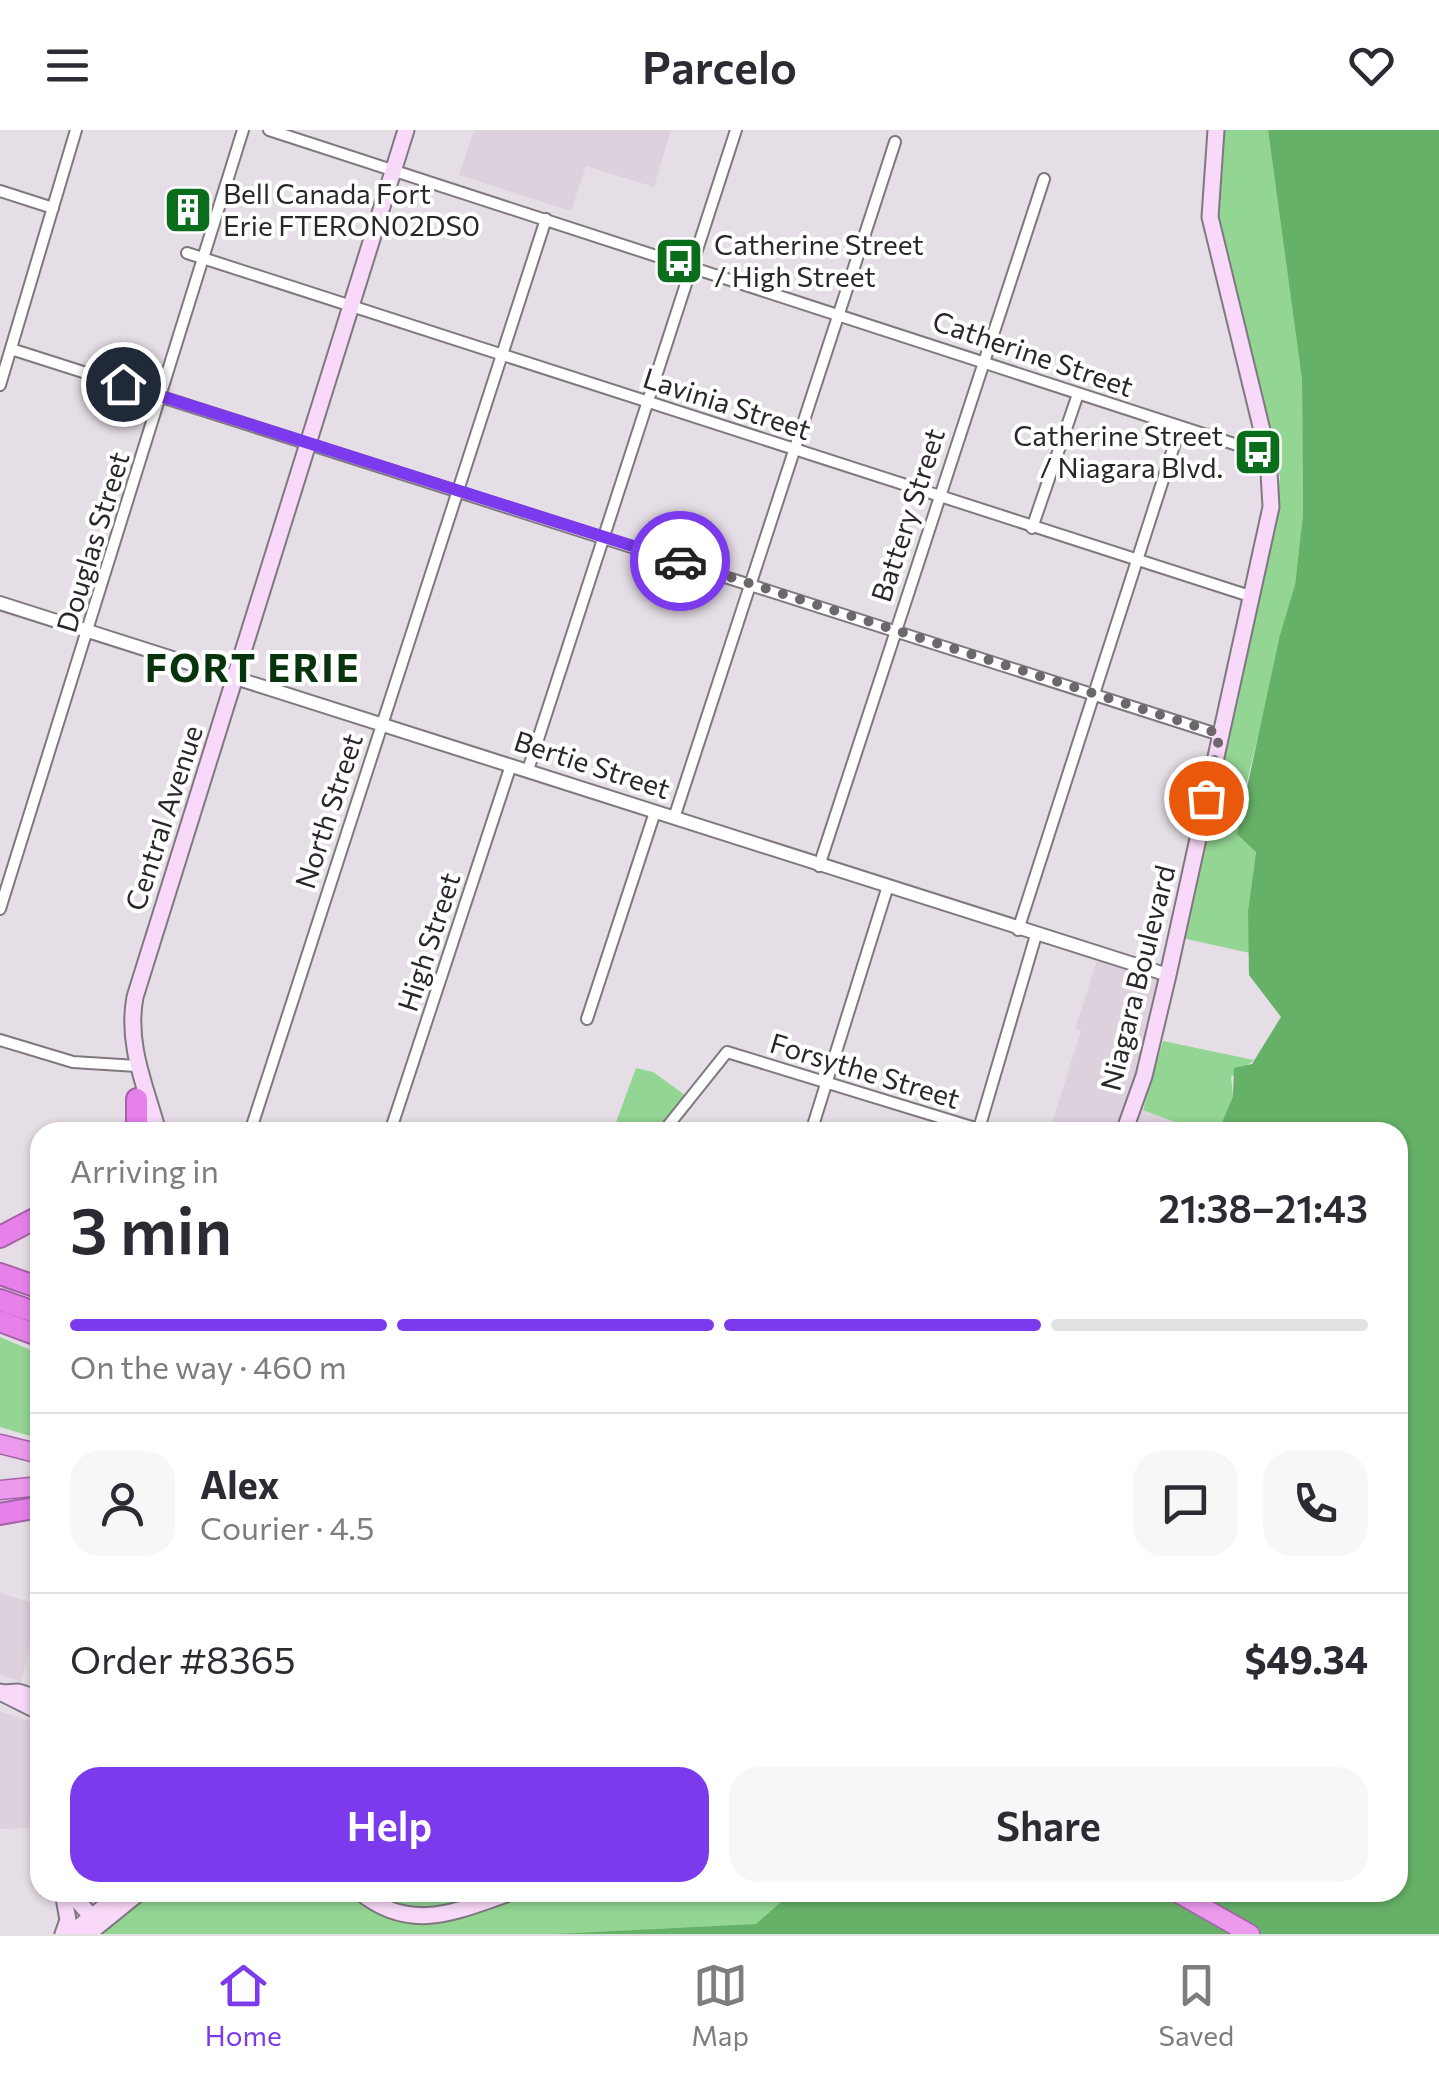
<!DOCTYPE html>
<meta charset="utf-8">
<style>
:root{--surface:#fff;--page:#f7f7f7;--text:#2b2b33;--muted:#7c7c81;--line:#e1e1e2;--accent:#7c3aed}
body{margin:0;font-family:Commissioner,sans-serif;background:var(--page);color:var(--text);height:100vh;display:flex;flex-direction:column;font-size:38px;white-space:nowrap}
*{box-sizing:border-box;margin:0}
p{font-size:32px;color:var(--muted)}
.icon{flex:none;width:55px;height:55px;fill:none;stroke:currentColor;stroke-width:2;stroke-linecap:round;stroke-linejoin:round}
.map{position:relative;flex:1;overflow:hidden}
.sheet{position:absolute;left:30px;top:992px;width:1378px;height:780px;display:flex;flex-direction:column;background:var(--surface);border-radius:30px;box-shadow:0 2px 8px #0004}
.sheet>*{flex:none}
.pin{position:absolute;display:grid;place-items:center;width:85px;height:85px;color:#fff;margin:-42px;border:5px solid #fff;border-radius:50%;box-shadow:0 2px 10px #0007}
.courier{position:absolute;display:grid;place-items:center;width:100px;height:100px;margin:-50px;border:8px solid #7c3aed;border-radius:50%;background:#fff;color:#222;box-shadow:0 2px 12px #0007}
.head em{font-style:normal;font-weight:600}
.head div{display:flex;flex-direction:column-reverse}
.head{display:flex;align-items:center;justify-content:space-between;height:170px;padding:0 40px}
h1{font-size:65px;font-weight:600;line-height:75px}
.bar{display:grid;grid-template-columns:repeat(4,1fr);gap:15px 10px;align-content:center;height:120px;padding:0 40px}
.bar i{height:12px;border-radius:8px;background:var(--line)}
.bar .selected{background:var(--accent)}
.bar p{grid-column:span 4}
.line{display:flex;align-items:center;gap:25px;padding:0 40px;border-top:2px solid var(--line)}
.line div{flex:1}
.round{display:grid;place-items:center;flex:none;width:105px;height:105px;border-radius:30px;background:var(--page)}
.primary-button{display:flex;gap:20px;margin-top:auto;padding:20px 40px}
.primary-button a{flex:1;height:115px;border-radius:30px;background:var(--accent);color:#fff;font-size:40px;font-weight:600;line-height:115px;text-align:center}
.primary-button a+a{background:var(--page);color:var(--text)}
header{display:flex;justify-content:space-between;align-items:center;height:130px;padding:0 40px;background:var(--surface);font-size:45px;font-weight:600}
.menu{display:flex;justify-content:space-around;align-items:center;height:140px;border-top:2px solid var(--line);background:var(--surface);font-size:28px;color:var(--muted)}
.menu a{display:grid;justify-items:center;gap:5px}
.menu .selected{color:var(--accent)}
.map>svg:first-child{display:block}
.built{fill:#ded1de}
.green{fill:#93d593}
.water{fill:#66b168}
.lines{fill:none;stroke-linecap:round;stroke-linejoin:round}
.minor-casing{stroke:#7f787f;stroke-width:14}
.tertiary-casing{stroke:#7f787f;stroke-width:16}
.secondary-casing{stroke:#7f787f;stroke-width:19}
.trunk-casing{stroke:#a462a7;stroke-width:21}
.motorway-casing{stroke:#a462a7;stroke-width:24}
.minor{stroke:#fff;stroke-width:10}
.tertiary{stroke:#fff;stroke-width:12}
.secondary{stroke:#f8d9f9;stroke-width:15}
.trunk{stroke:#eb9aee;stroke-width:18}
.motorway{stroke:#e681ea;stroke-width:20}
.done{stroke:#6c676c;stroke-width:10;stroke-dasharray:0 18}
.route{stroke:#7c3aed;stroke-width:12}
.labels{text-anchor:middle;stroke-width:8;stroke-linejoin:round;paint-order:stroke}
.poi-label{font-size:28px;fill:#2a272a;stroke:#fff;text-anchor:start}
.street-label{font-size:28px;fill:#2a272a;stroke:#fff}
.district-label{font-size:38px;font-weight:bold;letter-spacing:2.5px;fill:#08340d;stroke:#fff}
</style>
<header><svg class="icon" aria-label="menu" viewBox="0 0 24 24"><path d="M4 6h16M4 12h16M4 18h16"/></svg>Parcelo<svg class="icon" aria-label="heart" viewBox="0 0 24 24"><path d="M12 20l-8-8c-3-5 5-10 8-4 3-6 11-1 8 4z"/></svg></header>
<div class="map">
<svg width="1439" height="1804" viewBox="0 0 1439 1804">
<rect width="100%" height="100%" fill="#e6dee6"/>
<!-- built -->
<g class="built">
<polygon points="474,0 671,0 654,57 586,36 571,81 459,45"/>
<polygon points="1099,824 1168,845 1134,976 1186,997 1183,1002 1049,1002 1081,901 1075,899"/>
<polygon points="0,1463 40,1475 21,1552 0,1544"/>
<polygon points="0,1581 40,1595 29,1698 0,1699"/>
</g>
<!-- green -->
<g class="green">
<polygon points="1222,0 1268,0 1302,250 1303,384 1295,455 1238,688 1256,722 1248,781 1250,823 1182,808 1225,596 1262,459 1280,347 1215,91"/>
<polygon points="1163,911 1254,930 1231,947 1233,966 1218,1002 1201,1002 1143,980"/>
<polygon points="636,938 653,942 685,965 657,1002 626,1002 615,995"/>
<polygon points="0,1207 40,1224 40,1309 0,1297"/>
<polygon points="86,1763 791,1763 757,1794 663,1804 96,1804 113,1792"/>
</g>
<!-- water -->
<polygon class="water" points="1268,0 1439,0 1439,1804 556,1804 756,1794 791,1763 1398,1762 1398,1002 1218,1002 1233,966 1234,938 1252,934 1281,887 1249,845 1248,781 1256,722 1237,704 1280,505 1295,455 1303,384 1302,250"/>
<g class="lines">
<!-- minor casing -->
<g class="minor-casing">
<g id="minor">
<polyline points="269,0 1268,325"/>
<polyline points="0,61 53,78"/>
<polyline points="187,123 1253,467"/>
<polyline points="11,219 1220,605"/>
<polyline points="0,255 76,0"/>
<polyline points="1032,398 1078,264"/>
<polyline points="528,640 736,0"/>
<polyline points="674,688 895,12"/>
<polyline points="819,736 1044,49"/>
<polyline points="0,779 243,0"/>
<polyline points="1018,800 1180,297"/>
<polyline points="587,889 655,682"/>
<polyline points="0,910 73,932 137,936"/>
<polyline points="250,1002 546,89"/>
<polyline points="390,1002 511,635"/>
<polyline points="663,1002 727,922 988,1002"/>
<polyline points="811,1002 887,759"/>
<polyline points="978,1002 1036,805"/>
</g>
</g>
<!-- tertiary casing -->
<g class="tertiary-casing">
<polyline id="tertiary" points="0,473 1168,845"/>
</g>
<!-- secondary casing -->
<g class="secondary-casing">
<g id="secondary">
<path d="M158,1002C146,957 126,915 135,867L406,0"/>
<polyline points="1124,1002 1144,946 1168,845 1271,377 1268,325 1210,87 1216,0"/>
<polyline points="0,1562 40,1582"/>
<polyline points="3,1563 18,1562 40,1569"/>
<polyline points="70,1762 97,1793"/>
<path d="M360,1762C411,1804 457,1781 512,1762"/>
<polyline points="63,1804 68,1790 63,1762"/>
<polyline points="70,1804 123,1762"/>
<polyline points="88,1804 140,1762"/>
</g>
</g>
<!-- trunk casing -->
<g class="trunk-casing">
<g id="trunk">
<polyline points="0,1314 40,1324"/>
<polyline points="0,1360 40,1356"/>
<polyline points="1176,1762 1250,1804"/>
</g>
</g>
<!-- motorway casing -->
<g class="motorway-casing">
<g id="motorway">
<polyline points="137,969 137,1002"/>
<polyline points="0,1107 40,1086"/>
<polyline points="0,1144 40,1158"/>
<polyline points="0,1170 40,1184"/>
<polyline points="0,1191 40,1206"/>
<polyline points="0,1384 40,1377"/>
</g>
</g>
<!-- minor -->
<use href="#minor" class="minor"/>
<!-- tertiary -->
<use href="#tertiary" class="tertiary"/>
<!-- secondary -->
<use href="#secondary" class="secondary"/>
<!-- trunk -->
<use href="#trunk" class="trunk"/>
<!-- motorway -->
<use href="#motorway" class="motorway"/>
</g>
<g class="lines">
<!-- done -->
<polyline class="done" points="680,431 1220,604 1206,668"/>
<!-- route -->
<polyline class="route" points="123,254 680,431"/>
</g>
<!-- icons -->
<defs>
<g id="building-square" transform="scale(2.5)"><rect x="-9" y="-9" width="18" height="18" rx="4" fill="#0a6d1b" stroke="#fff"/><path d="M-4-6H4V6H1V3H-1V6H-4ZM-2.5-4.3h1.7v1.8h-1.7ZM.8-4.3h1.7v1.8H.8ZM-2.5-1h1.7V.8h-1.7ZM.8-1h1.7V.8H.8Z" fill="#fff"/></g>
<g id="bus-square" transform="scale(2.5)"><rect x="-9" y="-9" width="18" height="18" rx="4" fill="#0a6d1b" stroke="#fff"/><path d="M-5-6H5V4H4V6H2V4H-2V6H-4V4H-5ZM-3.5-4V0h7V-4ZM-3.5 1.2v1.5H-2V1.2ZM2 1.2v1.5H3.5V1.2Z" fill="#fff"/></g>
</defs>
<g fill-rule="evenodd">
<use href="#building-square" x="188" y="80"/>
<use href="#bus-square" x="679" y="131"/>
<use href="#bus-square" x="1258" y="322"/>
</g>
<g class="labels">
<!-- poi labels -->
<g class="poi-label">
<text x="223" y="74">Bell Canada Fort<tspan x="223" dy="32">Erie FTERON02DS0</tspan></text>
<text x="714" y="125">Catherine Street<tspan x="714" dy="32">/ High Street</tspan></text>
<text x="1223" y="316" text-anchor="end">Catherine Street<tspan x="1223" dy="32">/ Niagara Blvd.</tspan></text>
</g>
<!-- street labels -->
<g class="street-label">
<text transform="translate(1033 224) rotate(19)" y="10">Catherine Street</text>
<text transform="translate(727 274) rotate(18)" y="10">Lavinia Street</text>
<text transform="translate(908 385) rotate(-72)" y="10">Battery Street</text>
<text transform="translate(93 412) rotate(-73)" y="10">Douglas Street</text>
<text transform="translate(592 635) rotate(18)" y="10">Bertie Street</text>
<text transform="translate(329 681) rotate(-72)" y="10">North Street</text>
<text transform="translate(164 688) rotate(-72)" y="10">Central Avenue</text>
<text transform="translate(429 812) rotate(-72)" y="10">High Street</text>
<text transform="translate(1138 848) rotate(-76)" y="10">Niagara Boulevard</text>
<text transform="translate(865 941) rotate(17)" y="10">Forsythe Street</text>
</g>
<!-- district labels -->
<g class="district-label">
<text x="253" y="552">FORT ERIE</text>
</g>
</g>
</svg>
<div class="pin" style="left:1206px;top:668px;background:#ea580c"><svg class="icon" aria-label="bag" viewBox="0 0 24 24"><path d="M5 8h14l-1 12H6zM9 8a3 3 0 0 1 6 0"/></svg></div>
<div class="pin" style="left:123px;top:254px;background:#1f2937"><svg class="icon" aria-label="home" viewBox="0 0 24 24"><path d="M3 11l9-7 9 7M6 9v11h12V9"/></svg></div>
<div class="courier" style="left:680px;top:431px"><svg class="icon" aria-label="car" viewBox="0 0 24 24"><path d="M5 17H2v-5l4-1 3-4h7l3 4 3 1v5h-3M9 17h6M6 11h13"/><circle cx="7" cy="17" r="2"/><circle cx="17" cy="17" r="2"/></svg></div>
<section class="sheet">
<div class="head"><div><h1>3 min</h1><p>Arriving in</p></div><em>21:38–21:43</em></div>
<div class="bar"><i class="selected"></i><i class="selected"></i><i class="selected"></i><i></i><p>On the way · 460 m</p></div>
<div class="line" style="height:180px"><a class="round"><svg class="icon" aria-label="person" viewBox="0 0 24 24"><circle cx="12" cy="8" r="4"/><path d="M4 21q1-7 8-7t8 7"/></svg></a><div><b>Alex</b><p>Courier · 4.5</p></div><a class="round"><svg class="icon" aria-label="chat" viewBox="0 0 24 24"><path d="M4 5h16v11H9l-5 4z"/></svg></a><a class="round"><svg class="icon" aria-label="phone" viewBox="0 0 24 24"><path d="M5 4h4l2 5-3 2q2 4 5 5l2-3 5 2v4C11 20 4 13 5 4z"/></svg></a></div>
<div class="line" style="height:130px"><div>Order #8365</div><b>$49.34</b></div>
<div class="primary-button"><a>Help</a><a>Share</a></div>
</section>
</div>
<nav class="menu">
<a class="selected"><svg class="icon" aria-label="home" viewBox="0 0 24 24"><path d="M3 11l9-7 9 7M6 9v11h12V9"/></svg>Home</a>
<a><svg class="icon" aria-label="map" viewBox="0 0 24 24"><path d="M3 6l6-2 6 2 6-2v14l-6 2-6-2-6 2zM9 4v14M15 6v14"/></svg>Map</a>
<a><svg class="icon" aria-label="saved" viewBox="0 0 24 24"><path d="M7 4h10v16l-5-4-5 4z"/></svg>Saved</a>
</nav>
